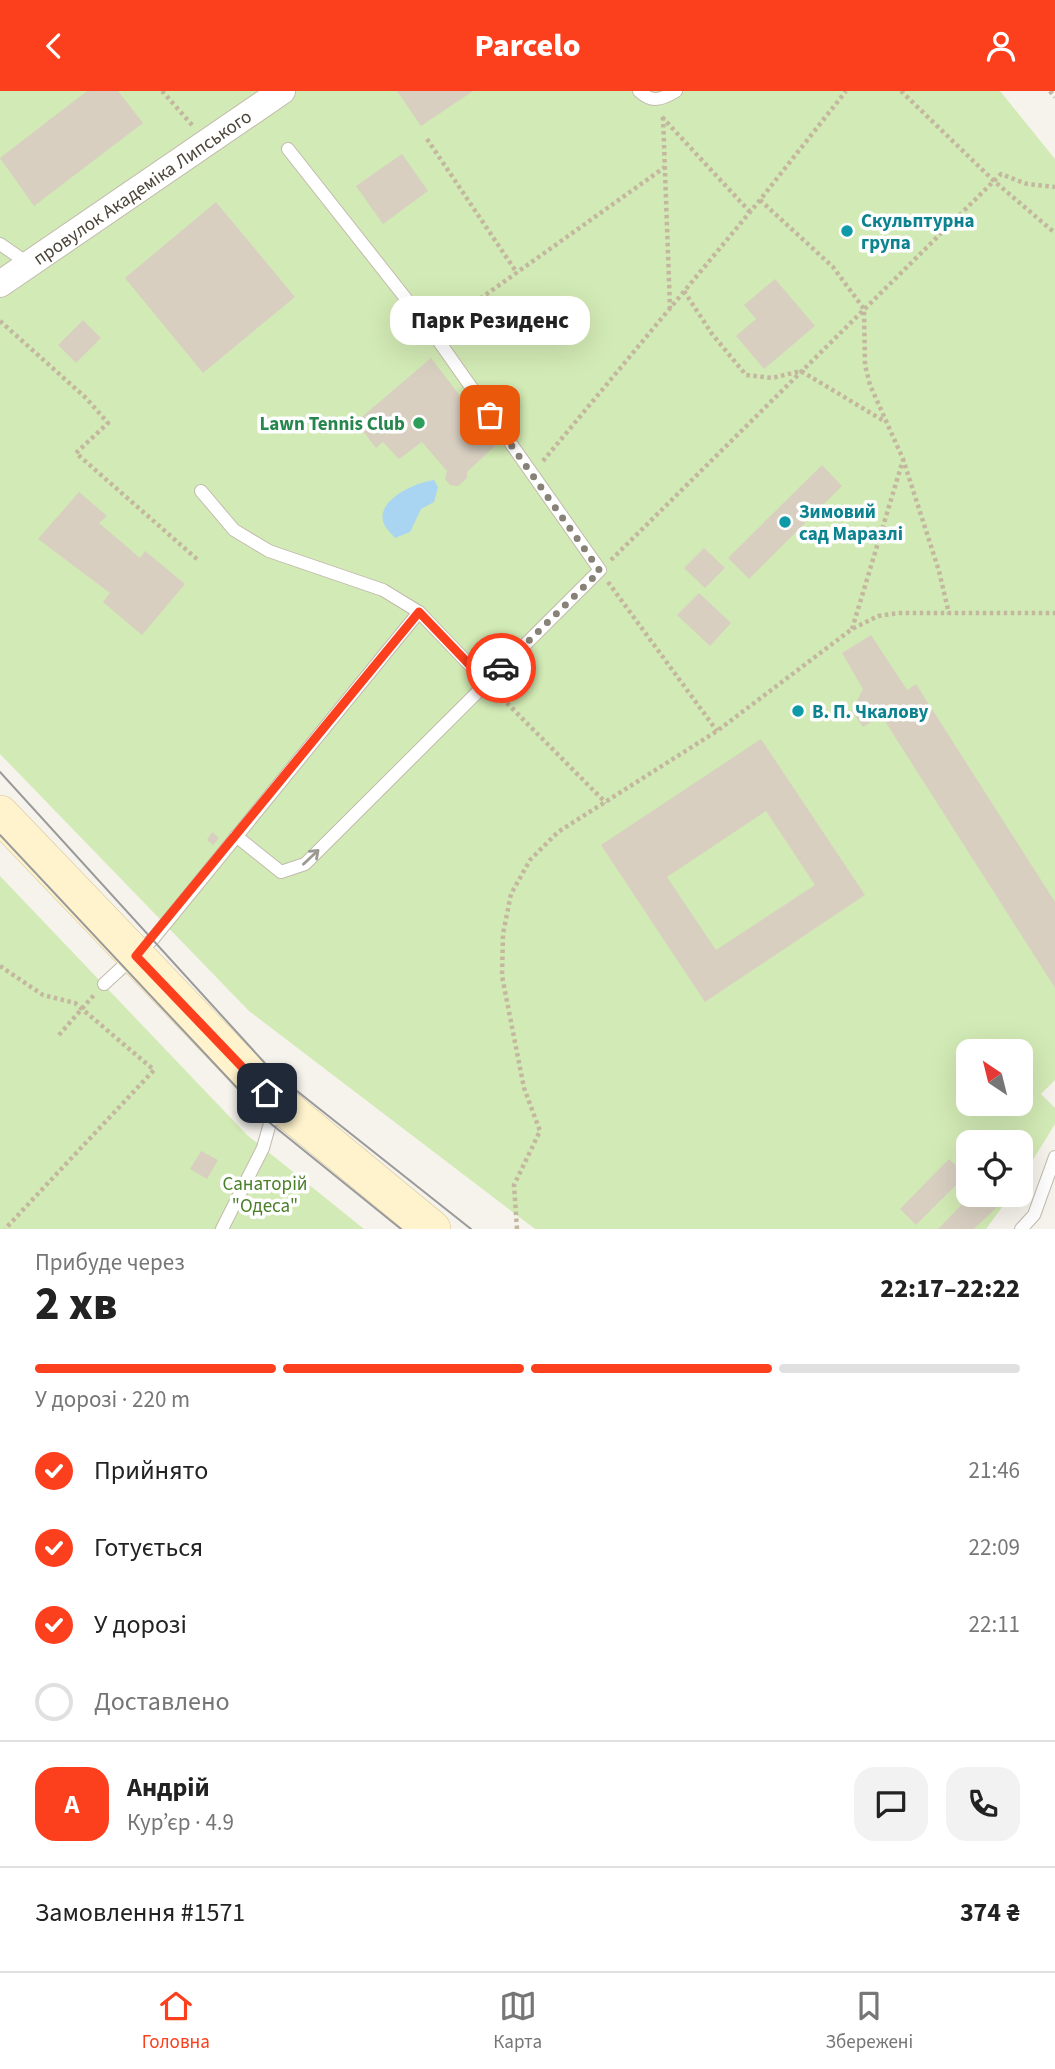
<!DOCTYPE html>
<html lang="uk">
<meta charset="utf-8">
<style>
:root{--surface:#fff;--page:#f2f2f2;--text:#222;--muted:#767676;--line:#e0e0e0;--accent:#fc3f1d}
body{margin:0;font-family:"Source Sans 3",sans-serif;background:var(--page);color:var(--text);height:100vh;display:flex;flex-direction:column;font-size:26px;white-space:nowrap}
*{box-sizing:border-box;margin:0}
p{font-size:23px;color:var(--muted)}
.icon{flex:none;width:38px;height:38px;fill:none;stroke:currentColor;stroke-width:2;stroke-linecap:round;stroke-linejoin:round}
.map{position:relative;height:1138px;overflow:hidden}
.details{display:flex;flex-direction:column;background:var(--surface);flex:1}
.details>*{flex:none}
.needle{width:46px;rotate:325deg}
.buttons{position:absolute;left:956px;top:948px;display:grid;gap:14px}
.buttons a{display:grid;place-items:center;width:77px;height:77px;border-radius:14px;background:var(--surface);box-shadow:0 7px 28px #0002;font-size:35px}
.pin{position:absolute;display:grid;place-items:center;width:60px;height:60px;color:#fff;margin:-30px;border-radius:14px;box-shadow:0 4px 10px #0006}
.courier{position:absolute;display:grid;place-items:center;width:70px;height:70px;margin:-35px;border:5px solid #fc3f1d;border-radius:50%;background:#fff;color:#222;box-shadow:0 2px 9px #0007}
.bubble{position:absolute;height:49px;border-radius:21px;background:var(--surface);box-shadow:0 7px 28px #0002;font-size:23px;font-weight:800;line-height:49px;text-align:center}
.overview em{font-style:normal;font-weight:800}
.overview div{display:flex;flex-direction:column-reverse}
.overview{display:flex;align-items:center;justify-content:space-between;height:119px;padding:0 35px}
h1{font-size:46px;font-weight:800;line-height:52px}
.bar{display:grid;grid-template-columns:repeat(4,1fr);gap:10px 7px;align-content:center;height:84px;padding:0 35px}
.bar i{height:9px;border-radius:5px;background:var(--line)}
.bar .on{background:var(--accent)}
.bar p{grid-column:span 4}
.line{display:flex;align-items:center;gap:18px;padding:0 35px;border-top:2px solid var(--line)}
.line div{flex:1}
.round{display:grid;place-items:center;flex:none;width:74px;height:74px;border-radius:21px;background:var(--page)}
ol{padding:0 35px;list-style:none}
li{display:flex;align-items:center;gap:21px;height:77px}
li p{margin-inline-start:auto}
li .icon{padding:7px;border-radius:50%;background:var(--accent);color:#fff;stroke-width:4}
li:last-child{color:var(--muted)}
li i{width:38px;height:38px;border:4px solid var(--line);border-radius:50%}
header{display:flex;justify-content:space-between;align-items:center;height:91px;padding:0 35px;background:var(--accent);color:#fff;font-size:32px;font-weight:800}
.tabs{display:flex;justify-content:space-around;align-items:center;height:98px;border-top:2px solid var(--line);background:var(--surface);font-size:19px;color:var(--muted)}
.tabs a{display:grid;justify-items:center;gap:4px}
.tabs .on{color:var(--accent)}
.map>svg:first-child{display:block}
.green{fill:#d2eab5;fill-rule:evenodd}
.water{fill:#a9d4f2}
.building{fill:#d8cfc1;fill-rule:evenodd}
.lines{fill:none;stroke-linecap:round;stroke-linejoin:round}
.lane-casing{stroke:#c2bbae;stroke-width:14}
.street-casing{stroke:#c2bbae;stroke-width:28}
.secondary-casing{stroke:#d6c79b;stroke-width:38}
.path{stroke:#c4b79f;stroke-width:4.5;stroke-dasharray:3.5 3.5;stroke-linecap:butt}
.lane{stroke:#fff;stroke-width:12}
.street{stroke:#fff;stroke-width:26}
.secondary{stroke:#fff3cd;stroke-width:37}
.tram{stroke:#9a9a9a;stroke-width:2}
.oneway{stroke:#9c9892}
.done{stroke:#878178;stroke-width:7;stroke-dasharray:0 12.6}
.route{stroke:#fc3f1d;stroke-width:9}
.culture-dot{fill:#0f9aa8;stroke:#fff;stroke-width:2.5}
.leisure-dot{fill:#2e9e5b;stroke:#fff;stroke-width:2.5}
.labels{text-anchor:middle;stroke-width:7;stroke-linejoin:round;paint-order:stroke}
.street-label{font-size:19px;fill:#4b4439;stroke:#fff}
.culture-label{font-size:19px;font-weight:bold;fill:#0d838f;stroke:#fff;text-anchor:start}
.leisure-label{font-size:19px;font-weight:bold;fill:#27864d;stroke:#fff;text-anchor:end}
.park-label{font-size:19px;fill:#4a7f2a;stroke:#fff}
</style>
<header><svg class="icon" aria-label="back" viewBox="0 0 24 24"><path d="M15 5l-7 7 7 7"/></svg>Parcelo<svg class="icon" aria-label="person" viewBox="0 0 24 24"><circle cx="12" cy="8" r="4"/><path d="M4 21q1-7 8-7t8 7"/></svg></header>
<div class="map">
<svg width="1055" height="1138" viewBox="0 0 1055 1138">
<rect width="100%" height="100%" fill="#f6f3ec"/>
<!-- green -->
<g class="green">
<path d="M0,0H1000L1055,68V989L1041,1003L1055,1017V1033L1020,1090V1052H968V1104H1011L986,1138H535L249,920L0,663ZM968,961H1020V1013H968Z"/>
<polygon points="0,785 247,1044 364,1138 0,1138"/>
</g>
<!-- water -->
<path class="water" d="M434,389L438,396L434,411L421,418L410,441L395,447C392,443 386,438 384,433C374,409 417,391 434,389Z"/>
<!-- building -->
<g class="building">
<polygon points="87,0 118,0 143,32 34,115 0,67"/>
<polygon points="397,0 473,0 421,35"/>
<polygon points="402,63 428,100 383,133 356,95"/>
<polygon points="216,111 295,206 203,282 125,187"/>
<polygon points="775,188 815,235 764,278 736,245 756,228 744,214"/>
<polygon points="83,229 101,247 76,272 58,254"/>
<polygon points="431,267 497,353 467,381 467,387 458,395 450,394 445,388 447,380 422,351 399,368 383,351 376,357 356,331"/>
<polygon points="822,374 842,395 749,488 728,467"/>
<polygon points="79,401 107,425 99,432 140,467 145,460 185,493 142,544 103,511 110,502 38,448"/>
<polygon points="704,457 725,477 705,497 684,477"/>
<polygon points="699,502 731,532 710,555 677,524"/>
<polygon points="871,544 907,599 916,593 1055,811 1055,897 881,624 863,636 852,620 863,598 842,562"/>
<path d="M761,648L865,804L705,911L601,754ZM766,720L815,794L716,859L667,786Z"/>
<polygon points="212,741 219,747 213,754 207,749"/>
<polygon points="201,1060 218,1069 207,1088 190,1078"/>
<polygon points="949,1068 966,1084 916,1134 900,1118"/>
<polygon points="971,1104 985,1104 997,1116 974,1138 938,1138"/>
</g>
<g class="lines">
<!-- lane casing -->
<g class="lane-casing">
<g id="lane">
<path d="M639,0C652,12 661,9 676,0"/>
<polyline points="0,153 29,173"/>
<polyline points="201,400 234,439 269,460 383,499 419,521 487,592"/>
<polyline points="236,745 281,781 305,773 600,479 433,242 288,58"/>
<polyline points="104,893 153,848 419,521"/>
<polyline points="222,1138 263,1057 270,1032 280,1018"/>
<polyline points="1021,1138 1034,1124 1055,1066"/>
</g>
</g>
<!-- street casing -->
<g class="street-casing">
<g id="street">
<path id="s1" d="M0,193L282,0"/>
</g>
</g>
<!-- secondary casing -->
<g class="secondary-casing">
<polyline id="secondary" points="0,723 267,1002 432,1138"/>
</g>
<!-- path -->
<g class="path">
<polyline points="162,0 193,35"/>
<polyline points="901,0 994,90 1055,142"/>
<polyline points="1050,0 1055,6"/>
<polyline points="662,26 750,121"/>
<polyline points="663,26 670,217"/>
<polyline points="427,48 517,182"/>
<polyline points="760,109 833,176 864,218 865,274 870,294 903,368 939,480 949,523"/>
<polyline points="684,200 712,243 746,284 772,287 801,280 884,330"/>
<polyline points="0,230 86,307 108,332 76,362 198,469"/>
<polyline points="446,232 665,76"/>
<polyline points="543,370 760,109 846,0"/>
<polyline points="611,469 1001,83 1027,93 1055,96"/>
<polyline points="608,491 717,640"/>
<polyline points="852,538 903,369"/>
<polyline points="497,602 606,712"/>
<polyline points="0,875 43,904 75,912 154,979 5,1138"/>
<polyline points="59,944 94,904"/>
<polyline points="517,1138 514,1094 540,1040 524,997 502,885 503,843 511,803 530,769 558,741 717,640 852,538 878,525 898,522 1055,522"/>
</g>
<!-- lane -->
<use href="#lane" class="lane"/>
<!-- street -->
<use href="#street" class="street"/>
<!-- secondary -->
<use href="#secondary" class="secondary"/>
<!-- tram -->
<g class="tram">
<polyline points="0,681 273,981 471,1138"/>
<polyline points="0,744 270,1032 401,1138"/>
</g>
</g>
<!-- one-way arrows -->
<defs><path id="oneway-shaft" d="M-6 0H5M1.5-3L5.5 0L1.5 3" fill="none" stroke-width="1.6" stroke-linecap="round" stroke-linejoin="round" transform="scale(1.75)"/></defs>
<use class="oneway" href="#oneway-shaft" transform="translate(311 766) rotate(-43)"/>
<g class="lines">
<!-- done -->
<polyline class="done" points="490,324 600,480 501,577"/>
<!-- route -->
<polyline class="route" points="267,1002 136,865 419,521 487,592 501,577"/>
</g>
<!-- markers -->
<g class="culture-dot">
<circle cx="847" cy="140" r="7"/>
<circle cx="785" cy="431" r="7"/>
<circle cx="798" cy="620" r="7"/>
</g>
<circle class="leisure-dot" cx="419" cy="332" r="7"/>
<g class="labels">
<!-- street labels -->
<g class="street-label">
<text dy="7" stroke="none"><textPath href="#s1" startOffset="172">провулок Академіка Липського</textPath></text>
</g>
<!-- culture labels -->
<g class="culture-label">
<text x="861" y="136">Скульптурна<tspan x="861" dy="22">група</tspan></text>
<text x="799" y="427">Зимовий<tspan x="799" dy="22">сад Маразлі</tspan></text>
<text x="812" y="627">В. П. Чкалову</text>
</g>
<!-- leisure labels -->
<g class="leisure-label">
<text x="405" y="339">Lawn Tennis Club</text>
</g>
<!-- park labels -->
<g class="park-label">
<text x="265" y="1099">Санаторій<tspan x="265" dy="22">"Одеса"</tspan></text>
</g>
</g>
</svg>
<div class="buttons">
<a><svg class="needle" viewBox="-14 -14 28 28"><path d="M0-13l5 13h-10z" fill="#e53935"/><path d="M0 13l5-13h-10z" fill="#767676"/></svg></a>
<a><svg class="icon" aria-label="locate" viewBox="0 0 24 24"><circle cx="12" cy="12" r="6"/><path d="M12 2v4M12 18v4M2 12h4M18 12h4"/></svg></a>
</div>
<div class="pin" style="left:490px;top:324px;background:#ea580c"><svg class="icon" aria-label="bag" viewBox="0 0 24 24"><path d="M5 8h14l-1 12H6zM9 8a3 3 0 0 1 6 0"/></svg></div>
<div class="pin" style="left:267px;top:1002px;background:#1f2937"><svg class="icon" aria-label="home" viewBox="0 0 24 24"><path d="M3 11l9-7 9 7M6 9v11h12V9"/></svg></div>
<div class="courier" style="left:501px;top:577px"><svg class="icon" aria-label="car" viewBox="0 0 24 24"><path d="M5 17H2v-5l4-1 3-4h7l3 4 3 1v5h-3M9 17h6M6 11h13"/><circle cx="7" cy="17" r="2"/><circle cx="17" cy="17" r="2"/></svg></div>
<div class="bubble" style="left:390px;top:205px;width:200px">Парк Резиденс</div>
</div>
<section class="details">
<div class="overview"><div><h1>2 хв</h1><p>Прибуде через</p></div><em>22:17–22:22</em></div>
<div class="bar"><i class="on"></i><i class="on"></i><i class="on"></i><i></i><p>У дорозі · 220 m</p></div>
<ol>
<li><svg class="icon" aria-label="check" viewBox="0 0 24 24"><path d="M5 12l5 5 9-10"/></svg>Прийнято<p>21:46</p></li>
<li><svg class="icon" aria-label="check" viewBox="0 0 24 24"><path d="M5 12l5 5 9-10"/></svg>Готується<p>22:09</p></li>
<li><svg class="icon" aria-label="check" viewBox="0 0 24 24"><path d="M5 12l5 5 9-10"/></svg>У дорозі<p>22:11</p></li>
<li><i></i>Доставлено</li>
</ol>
<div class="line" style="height:126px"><b class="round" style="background:var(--accent);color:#fff">А</b><div><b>Андрій</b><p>Кур’єр · 4.9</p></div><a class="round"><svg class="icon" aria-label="chat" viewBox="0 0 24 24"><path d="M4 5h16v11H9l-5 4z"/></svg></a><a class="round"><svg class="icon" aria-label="phone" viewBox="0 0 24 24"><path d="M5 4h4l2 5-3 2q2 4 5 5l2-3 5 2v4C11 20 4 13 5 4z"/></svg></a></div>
<div class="line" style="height:91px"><div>Замовлення #1571</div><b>374 ₴</b></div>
</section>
<nav class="tabs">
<a class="on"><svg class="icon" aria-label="home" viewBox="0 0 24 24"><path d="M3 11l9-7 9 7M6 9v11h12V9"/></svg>Головна</a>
<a><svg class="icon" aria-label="map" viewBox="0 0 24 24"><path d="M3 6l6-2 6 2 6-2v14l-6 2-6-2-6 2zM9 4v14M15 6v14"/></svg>Карта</a>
<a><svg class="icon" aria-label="saved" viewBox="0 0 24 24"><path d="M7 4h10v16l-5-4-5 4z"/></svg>Збережені</a>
</nav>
